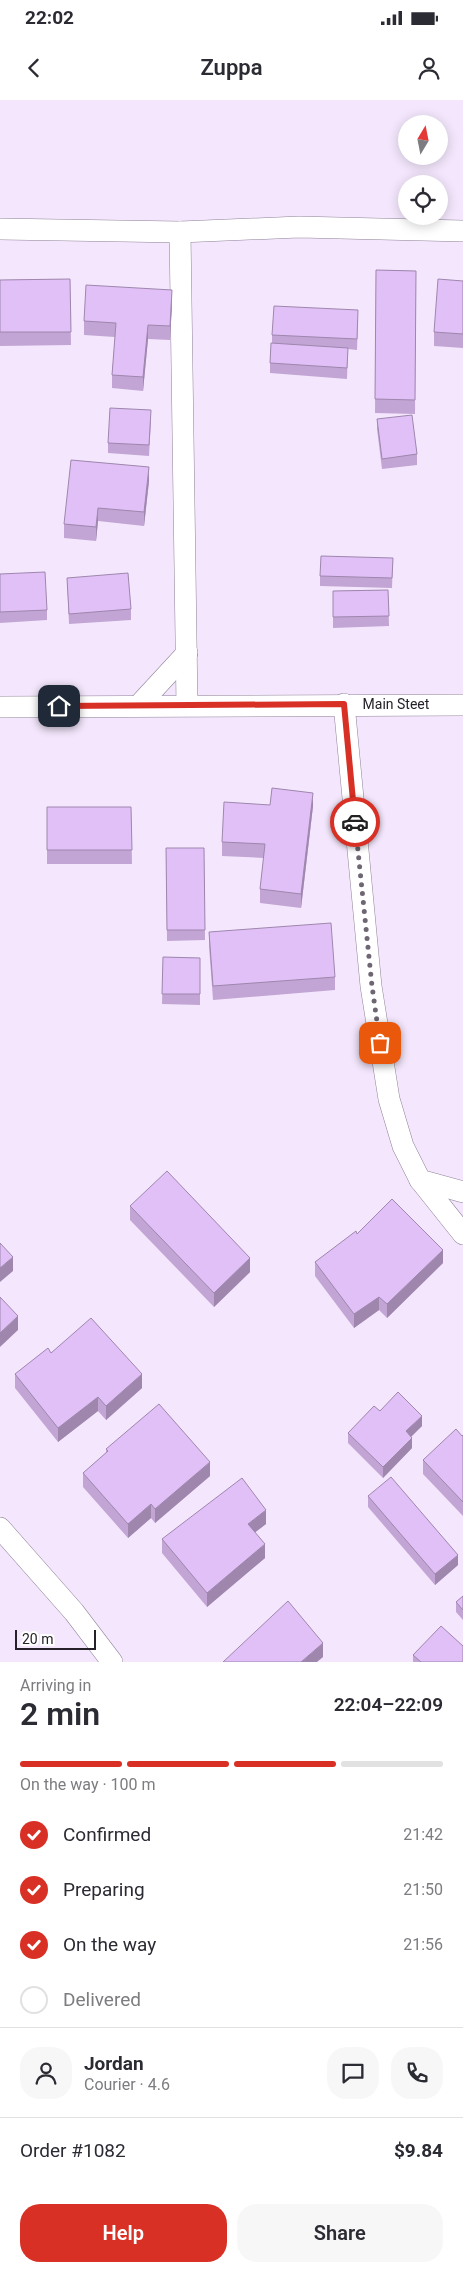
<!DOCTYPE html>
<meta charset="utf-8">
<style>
:root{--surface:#fff;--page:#f7f7f7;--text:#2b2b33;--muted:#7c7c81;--line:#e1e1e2;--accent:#d93025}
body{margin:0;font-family:Roboto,sans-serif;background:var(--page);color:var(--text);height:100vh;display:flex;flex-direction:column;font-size:19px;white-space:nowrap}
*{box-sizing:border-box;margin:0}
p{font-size:16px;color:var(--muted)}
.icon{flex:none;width:28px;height:28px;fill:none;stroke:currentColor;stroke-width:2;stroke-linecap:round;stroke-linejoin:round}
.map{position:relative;height:1562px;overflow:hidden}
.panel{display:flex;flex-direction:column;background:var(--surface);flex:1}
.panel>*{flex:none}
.needle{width:32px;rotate:10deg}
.controls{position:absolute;left:398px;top:15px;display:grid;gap:10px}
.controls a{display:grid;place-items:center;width:50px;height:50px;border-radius:50%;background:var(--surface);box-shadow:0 2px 12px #0003;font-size:25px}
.scale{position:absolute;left:15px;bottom:12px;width:81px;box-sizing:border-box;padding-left:5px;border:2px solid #262129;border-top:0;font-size:14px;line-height:18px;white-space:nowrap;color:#262129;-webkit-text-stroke:4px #fff;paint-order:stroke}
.pin{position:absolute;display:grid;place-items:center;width:42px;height:42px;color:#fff;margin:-21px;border-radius:10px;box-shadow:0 2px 8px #0006}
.courier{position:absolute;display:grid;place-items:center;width:50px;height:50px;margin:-25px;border:4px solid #d93025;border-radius:50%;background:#fff;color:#222;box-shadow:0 1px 6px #0007}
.overview em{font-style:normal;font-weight:600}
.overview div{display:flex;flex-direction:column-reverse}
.overview{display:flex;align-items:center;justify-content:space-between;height:85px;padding:0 20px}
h1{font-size:32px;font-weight:600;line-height:38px}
.bar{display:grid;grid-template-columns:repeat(4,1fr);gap:8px 5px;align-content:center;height:60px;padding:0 20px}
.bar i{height:6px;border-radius:4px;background:var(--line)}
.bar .on{background:var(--accent)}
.bar p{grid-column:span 4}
.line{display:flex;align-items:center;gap:12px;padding:0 20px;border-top:1px solid var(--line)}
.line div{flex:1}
.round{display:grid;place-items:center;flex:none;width:52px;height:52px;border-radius:20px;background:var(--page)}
ol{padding:0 20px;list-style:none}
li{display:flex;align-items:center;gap:15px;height:55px}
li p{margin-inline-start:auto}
li .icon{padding:5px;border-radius:50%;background:var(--accent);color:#fff;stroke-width:4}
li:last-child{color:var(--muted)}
li i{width:28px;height:28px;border:2px solid var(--line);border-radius:50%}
.button{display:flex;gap:10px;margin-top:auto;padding:10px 20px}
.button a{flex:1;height:58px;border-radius:20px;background:var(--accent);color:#fff;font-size:20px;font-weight:600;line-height:58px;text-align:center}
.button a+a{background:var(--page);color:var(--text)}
.status{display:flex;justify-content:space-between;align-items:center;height:35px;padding:0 25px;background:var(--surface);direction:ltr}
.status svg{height:14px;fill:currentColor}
header{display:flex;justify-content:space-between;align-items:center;height:65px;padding:0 20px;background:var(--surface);font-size:22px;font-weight:600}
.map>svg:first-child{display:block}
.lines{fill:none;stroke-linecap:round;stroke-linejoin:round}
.minor-casing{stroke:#8e8297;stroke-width:22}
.minor{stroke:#fff;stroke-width:21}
.wall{fill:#c2a5d4}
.shaded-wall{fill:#9e86ad}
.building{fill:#e1c0f7;stroke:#9e86ad}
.done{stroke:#6e6673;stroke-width:5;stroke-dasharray:0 9}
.route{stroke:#d93025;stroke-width:6}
.labels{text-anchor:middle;stroke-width:4.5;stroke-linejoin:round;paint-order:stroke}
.street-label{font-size:14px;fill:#262129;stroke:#fff}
</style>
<div class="status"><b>22:02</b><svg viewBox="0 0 49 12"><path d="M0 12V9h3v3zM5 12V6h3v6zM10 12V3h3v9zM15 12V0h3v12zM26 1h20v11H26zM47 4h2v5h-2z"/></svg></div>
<header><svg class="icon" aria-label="back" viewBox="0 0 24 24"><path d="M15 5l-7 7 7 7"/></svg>Zuppa<svg class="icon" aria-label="person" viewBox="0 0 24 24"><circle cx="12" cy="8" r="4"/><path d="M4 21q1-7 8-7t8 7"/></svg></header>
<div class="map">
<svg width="463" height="1562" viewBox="0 0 463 1562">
<rect width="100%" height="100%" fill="#f4e7fd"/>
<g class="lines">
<!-- minor casing -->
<g class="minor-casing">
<g id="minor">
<polyline points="0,129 180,132 299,127 463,131"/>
<polyline points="180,132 187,605"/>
<polyline points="344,604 371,886 389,999 403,1046 420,1080 463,1092"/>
<polyline points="139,605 187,553"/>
<polyline points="0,607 463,605"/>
<polyline points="420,1080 463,1134"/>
<polyline points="0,1428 74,1512 112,1562"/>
</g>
</g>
<!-- minor -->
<use href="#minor" class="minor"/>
</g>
<!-- wall -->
<g class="wall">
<polygon points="376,170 416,171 415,314 375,313"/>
<polygon points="70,179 71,245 0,246 0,180"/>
<polygon points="463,181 463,248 434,246 434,232"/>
<polygon points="172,204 170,240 148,239 143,291 112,288 112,275 115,237 84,235 84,221"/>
<polygon points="358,220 357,250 348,249 347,279 270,273 270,263 272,243 272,235"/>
<polygon points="377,319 417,354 417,365 382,369 377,329"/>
<polygon points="151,321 149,356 108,353 108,343"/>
<polygon points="149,381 144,426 98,421 96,441 64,438 64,424"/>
<polygon points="393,458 392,488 320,486 320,476"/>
<polygon points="0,474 47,510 47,520 0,523"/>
<polygon points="67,478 131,509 131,520 69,524"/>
<polygon points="388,490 389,526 333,528 333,491"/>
<polygon points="270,705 313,706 301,808 260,803 260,789 264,758 222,756 222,742"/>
<polygon points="47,707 131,707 132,764 47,764"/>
<polygon points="166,748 204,748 205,840 167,841"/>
<polygon points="209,832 335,877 335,890 213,900 209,846"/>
<polygon points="163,857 200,858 200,905 162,904"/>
<polygon points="130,1106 250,1172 214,1207 130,1120"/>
<polygon points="357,1134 443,1163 387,1218 379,1210 354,1228 315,1176 315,1162"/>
<polygon points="51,1253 142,1288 106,1320 98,1311 58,1342 15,1288 15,1274"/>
<polygon points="380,1311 422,1326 411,1336 412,1348 383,1378 348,1343 348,1333"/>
<polygon points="463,1335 463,1416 423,1374 423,1360"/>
<polygon points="106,1349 210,1376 155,1423 151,1418 128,1438 83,1387 83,1373 106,1353"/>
<polygon points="368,1396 458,1465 435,1485 368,1407"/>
<polygon points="266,1424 255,1432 265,1458 207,1507 162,1453 162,1439"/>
<polygon points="463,1496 463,1520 456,1512 456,1502"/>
<polygon points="413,1555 463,1562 413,1562"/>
</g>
<!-- shaded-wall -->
<g class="shaded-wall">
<polygon points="172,190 172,204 170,240 170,226"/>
<polygon points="148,225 148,239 143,291 143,277"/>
<polygon points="149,367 149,381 144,426 144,412"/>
<polygon points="98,408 98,421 96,441 96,427"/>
<polygon points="313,693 313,706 301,808 301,794"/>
<polygon points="443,1150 443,1163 387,1218 387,1204"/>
<polygon points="13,1157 13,1171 0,1182 0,1168"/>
<polygon points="250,1158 250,1172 214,1207 214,1193"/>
<polygon points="379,1197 379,1210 354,1228 354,1214"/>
<polygon points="18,1216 18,1230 0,1247 0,1233"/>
<polygon points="142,1274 142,1288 106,1320 106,1306"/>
<polygon points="98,1297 98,1311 58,1342 58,1328"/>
<polygon points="422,1316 422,1326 406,1342 406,1331"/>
<polygon points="412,1338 412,1348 383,1378 383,1367"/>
<polygon points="210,1362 210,1376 155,1423 155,1409"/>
<polygon points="151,1404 151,1418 128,1438 128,1424"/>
<polygon points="266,1410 266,1424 248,1438 248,1424"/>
<polygon points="265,1444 265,1458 207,1507 207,1493"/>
<polygon points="458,1455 458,1465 435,1485 435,1474"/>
<polygon points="323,1543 323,1557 317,1562 301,1562"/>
</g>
<!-- building -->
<g class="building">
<polygon points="376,170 416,171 415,300 375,299"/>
<polygon points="70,179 71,232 0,232 0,180"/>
<polygon points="438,179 463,181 463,234 434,232"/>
<polygon points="86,185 172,190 170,226 148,225 143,277 112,275 116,223 84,221"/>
<polygon points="274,206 358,210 357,239 272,235"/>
<polygon points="271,243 348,248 347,268 270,263"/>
<polygon points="110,308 151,310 149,345 108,343"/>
<polygon points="412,315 417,354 382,359 377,319"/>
<polygon points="71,360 149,367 144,412 98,408 96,427 64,424"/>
<polygon points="321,456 393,458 392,478 320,476"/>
<polygon points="45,472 47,510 0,512 0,474"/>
<polygon points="128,473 131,509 69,514 67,478"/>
<polygon points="388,490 389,516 333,517 333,491"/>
<polygon points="272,688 313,693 301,794 260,789 265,744 222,742 224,702 270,705"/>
<polygon points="47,707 131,707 132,750 47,750"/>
<polygon points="166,748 204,748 205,830 167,830"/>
<polygon points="331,823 335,877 213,886 209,832"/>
<polygon points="163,857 200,858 200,894 162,894"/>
<polygon points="167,1071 250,1158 214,1193 130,1106"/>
<polygon points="392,1099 443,1150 387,1204 379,1197 354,1214 315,1162 356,1131 357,1134"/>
<polygon points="0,1143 13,1157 0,1168"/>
<polygon points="0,1197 18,1216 0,1233"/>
<polygon points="91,1218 142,1274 106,1306 98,1297 58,1328 15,1274 48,1248 51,1253"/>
<polygon points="398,1292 422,1316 406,1331 412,1338 383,1367 348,1333 374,1306 380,1311"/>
<polygon points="159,1304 210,1362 155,1409 151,1404 128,1424 83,1373 108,1351 106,1349"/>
<polygon points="456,1329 462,1336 463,1335 463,1402 423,1360"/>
<polygon points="391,1377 458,1455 435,1474 368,1396"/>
<polygon points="242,1378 266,1410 248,1424 265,1444 207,1493 162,1439"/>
<polygon points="463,1496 463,1510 456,1502"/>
<polygon points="288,1501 323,1543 301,1562 223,1562"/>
<polygon points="441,1526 463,1546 463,1562 421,1562 413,1555"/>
</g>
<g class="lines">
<!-- done -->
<polyline class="done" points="355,722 372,886 380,943"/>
<!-- route -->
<polyline class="route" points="59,606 344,604 355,722"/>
</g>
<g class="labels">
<!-- street labels -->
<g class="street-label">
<text x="396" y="609">Main Steet</text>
</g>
</g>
</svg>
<div class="controls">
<a><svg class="needle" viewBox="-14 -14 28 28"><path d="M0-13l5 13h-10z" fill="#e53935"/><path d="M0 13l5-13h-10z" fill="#7c7c81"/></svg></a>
<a><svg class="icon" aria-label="locate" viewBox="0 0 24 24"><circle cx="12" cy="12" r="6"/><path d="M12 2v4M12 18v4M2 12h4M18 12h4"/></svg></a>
</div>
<div class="scale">20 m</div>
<div class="pin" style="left:380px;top:943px;background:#ea580c"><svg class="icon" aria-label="bag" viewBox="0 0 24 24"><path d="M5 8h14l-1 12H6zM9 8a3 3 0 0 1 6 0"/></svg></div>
<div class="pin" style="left:59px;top:606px;background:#1f2937"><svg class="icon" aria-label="home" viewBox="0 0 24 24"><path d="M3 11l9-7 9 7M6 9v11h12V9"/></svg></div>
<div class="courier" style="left:355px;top:722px"><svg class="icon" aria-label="car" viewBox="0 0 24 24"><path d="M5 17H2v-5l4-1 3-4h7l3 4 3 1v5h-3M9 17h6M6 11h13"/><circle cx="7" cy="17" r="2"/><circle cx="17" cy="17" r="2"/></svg></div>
</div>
<section class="panel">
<div class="overview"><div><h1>2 min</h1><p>Arriving in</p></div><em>22:04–22:09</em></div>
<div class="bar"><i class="on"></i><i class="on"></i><i class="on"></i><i></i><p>On the way · 100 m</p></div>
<ol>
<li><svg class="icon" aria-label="check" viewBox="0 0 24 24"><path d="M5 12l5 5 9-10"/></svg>Confirmed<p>21:42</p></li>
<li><svg class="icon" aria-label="check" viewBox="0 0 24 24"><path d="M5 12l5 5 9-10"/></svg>Preparing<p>21:50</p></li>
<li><svg class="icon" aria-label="check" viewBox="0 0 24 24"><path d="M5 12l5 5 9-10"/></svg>On the way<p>21:56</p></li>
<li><i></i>Delivered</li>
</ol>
<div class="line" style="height:90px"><a class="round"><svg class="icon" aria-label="person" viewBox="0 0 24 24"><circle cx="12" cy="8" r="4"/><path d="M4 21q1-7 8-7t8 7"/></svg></a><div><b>Jordan</b><p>Courier · 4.6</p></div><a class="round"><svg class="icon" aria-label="chat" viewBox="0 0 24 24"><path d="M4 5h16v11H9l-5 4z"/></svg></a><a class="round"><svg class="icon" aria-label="phone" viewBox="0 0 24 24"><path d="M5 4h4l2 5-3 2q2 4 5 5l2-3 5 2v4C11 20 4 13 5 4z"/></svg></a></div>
<div class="line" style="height:65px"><div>Order #1082</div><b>$9.84</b></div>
<div class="button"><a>Help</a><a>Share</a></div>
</section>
